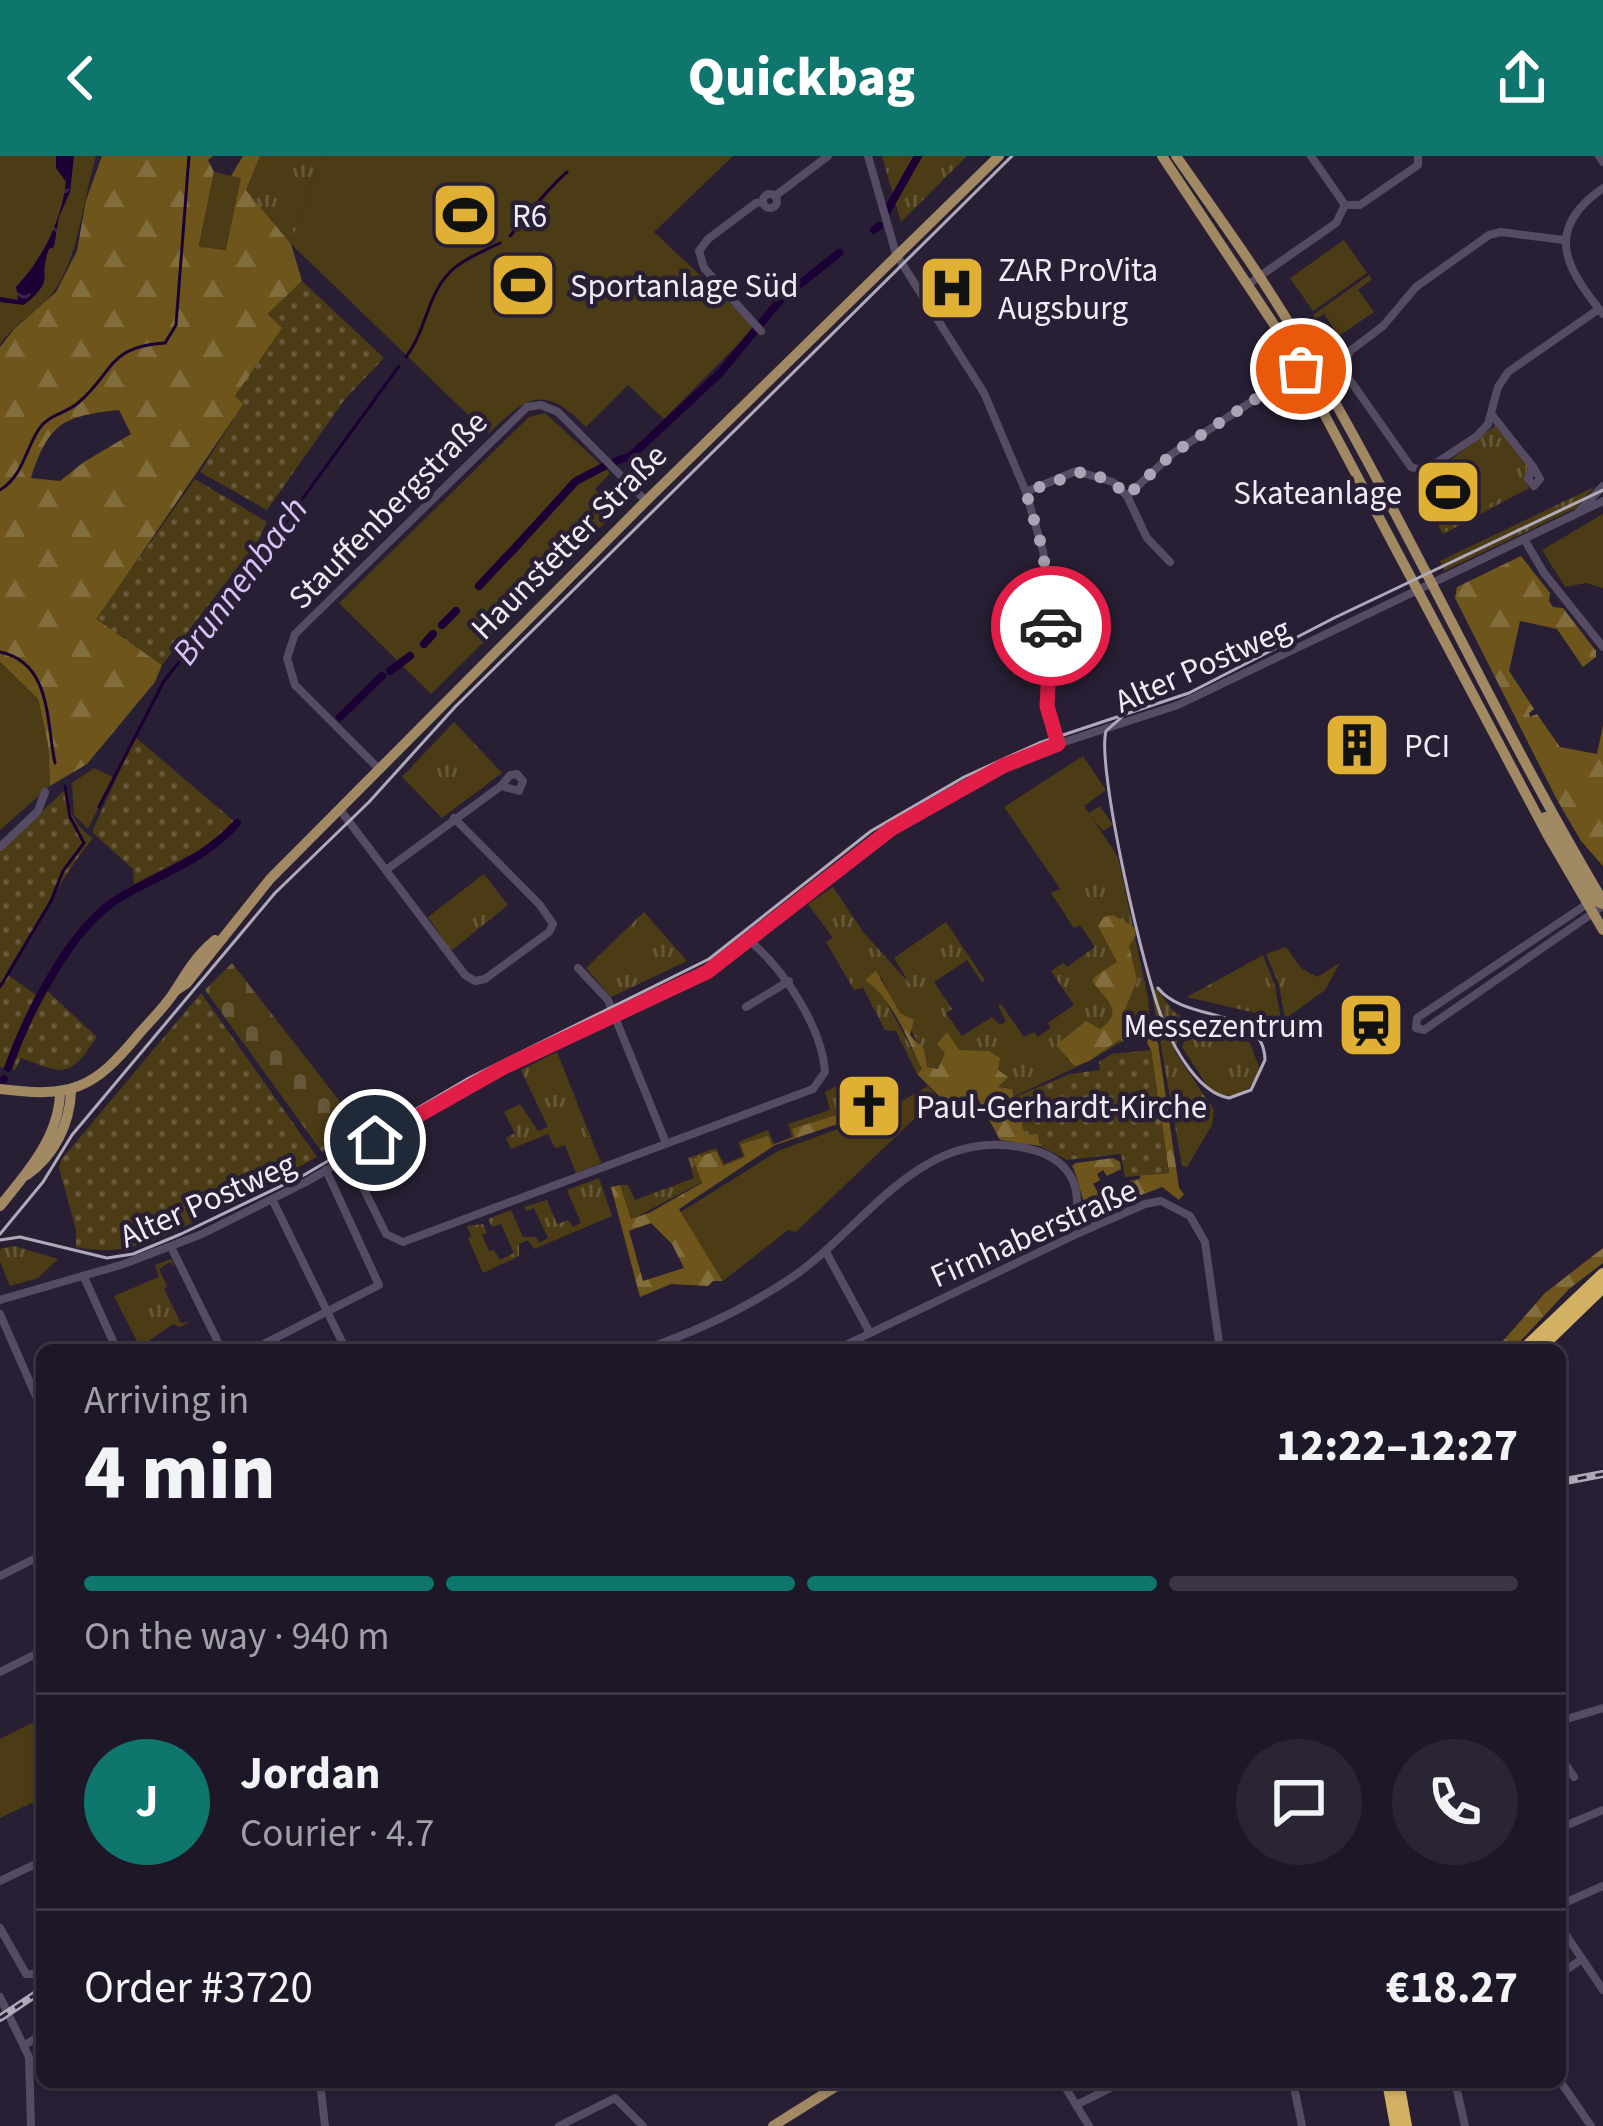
<!DOCTYPE html>
<meta charset="utf-8">
<style>
:root{--surface:#1e1727;--page:#2b2433;--text:#f1f3f6;--muted:#a19fa7;--line:#3c3644;--accent:#0f766e}
body{margin:0;font-family:"Source Sans 3",sans-serif;background:var(--page);color:var(--text);height:100vh;display:flex;flex-direction:column;font-size:45px;white-space:nowrap}
*{box-sizing:border-box;margin:0}
p{font-size:39px;color:var(--muted)}
.icon{flex:none;width:66px;height:66px;fill:none;stroke:currentColor;stroke-width:2;stroke-linecap:round;stroke-linejoin:round}
.map{position:relative;flex:1;overflow:hidden}
.drawer{position:absolute;left:36px;top:1188px;width:1530px;height:744px;display:flex;flex-direction:column;background:var(--surface);border-radius:18px;box-shadow:0 3px 9px #0004,0 0 0 3px var(--line)}
.drawer>*{flex:none}
.pin{position:absolute;display:grid;place-items:center;width:102px;height:102px;color:#fff;margin:-51px;border:6px solid #fff;border-radius:50%;box-shadow:0 3px 12px #0007}
.courier{position:absolute;display:grid;place-items:center;width:120px;height:120px;margin:-60px;border:9px solid #e11d48;border-radius:50%;background:#fff;color:#222;box-shadow:0 3px 15px #0007}
.head em{font-style:normal;font-weight:800}
.head div{display:flex;flex-direction:column-reverse}
.head{display:flex;align-items:center;justify-content:space-between;height:204px;padding:0 48px}
h1{font-size:78px;font-weight:800;line-height:90px}
.bar{display:grid;grid-template-columns:repeat(4,1fr);gap:18px 12px;align-content:center;height:144px;padding:0 48px}
.bar i{height:15px;border-radius:9px;background:var(--line)}
.bar .active{background:var(--accent)}
.bar p{grid-column:span 4}
.line{display:flex;align-items:center;gap:30px;padding:0 48px;border-top:3px solid var(--line)}
.line div{flex:1}
.round{display:grid;place-items:center;flex:none;width:126px;height:126px;border-radius:63px;background:var(--page)}
header{display:flex;justify-content:space-between;align-items:center;height:156px;padding:0 48px;background:var(--accent);color:#fff;font-size:54px;font-weight:800}
.map>svg:first-child{display:block}
.grass{fill:url(#grass-tufts)}
.forest{fill:url(#forest-firs);fill-rule:evenodd}
.cemetery{fill:url(#cemetery-stones)}
.park{fill:#4c3c16}
.garden{fill:url(#garden-dots)}
.water{fill:url(#water-ripples)}
.lines{fill:none;stroke-linecap:round;stroke-linejoin:round}
.stream{stroke:#1b0035;stroke-width:3}
.canal{stroke:#1b0035;stroke-width:8}
.minor{stroke:#554c63;stroke-width:8}
.major{stroke:#a18964;stroke-width:10}
.highway{stroke:#d3b164;stroke-width:12}
.tram{stroke:#afa9b9;stroke-width:3}
.rail-casing{stroke:#afa9b9;stroke-width:8}
.rail{stroke:#281f34;stroke-width:3;stroke-dasharray:9;stroke-linecap:butt}
.done{stroke:#aaa4b4;stroke-width:12;stroke-dasharray:0 21.6}
.route{stroke:#e11d48;stroke-width:15}
.labels{text-anchor:middle;stroke-width:9;stroke-linejoin:round;paint-order:stroke}
.poi-label{font-size:33px;fill:#f0ebf9;stroke:#281f34;text-anchor:start}
.street-label{font-size:33px;fill:#f0ebf9;stroke:#281f34}
.water-label{font-size:36px;font-style:italic;fill:#d6c1f8;stroke:#281f34}
</style>
<header><svg class="icon" aria-label="back" viewBox="0 0 24 24"><path d="M15 5l-7 7 7 7"/></svg>Quickbag<svg class="icon" aria-label="share" viewBox="0 0 24 24"><path d="M12 15V3M7 8l5-5 5 5M5 13v7h14v-7"/></svg></header>
<div class="map">
<svg width="1603" height="1970" viewBox="0 0 1603 1970">
<defs>
<pattern id="grass-tufts" width="24" height="20" patternUnits="userSpaceOnUse" patternTransform="scale(3)"><rect width="24" height="20" fill="#4c3c16"/><path d="M3 7l-1-3M5 7V3M7 7l1-3M15 17l-1-3M17 17v-4M19 17l1-3" fill="none" stroke="#665839"/></pattern>
<pattern id="forest-firs" width="22" height="20" patternUnits="userSpaceOnUse" patternTransform="scale(3)"><rect width="22" height="20" fill="#6d551b"/><path d="M5 1l3.5 6h-7zM16 11l3.5 6h-7z" fill="#826e3d"/></pattern>
<pattern id="cemetery-stones" width="16" height="16" patternUnits="userSpaceOnUse" patternTransform="scale(3)"><rect width="16" height="16" fill="#4c3c16"/><path d="M2 7V4a2 2 0 0 1 4 0v3zM10 15v-3a2 2 0 0 1 4 0v3z" fill="#665839"/></pattern>
<pattern id="garden-dots" width="8" height="8" patternUnits="userSpaceOnUse" patternTransform="scale(3)"><rect width="8" height="8" fill="#4c3c16"/><path d="M2 2h.1M6 6h.1" fill="none" stroke="#665839" stroke-width="1.8" stroke-linecap="round"/></pattern>
<pattern id="water-ripples" width="26" height="14" patternUnits="userSpaceOnUse" patternTransform="scale(3)"><rect width="26" height="14" fill="#1b0035"/><path d="M2 4q2-2 4 0t4 0M15 11q2-2 4 0t4 0" fill="none" stroke="#3c2553"/></pattern>
</defs>
<rect width="100%" height="100%" fill="#281f34"/>
<!-- grass -->
<g class="grass">
<polygon points="260,0 322,0 291,88 246,34"/>
<polygon points="882,0 967,0 901,66"/>
<polygon points="1496,269 1528,310 1525,325 1529,332 1443,378 1422,340 1433,331 1431,319"/>
<polygon points="1594,331 1576,352 1444,415 1440,405"/>
<polygon points="454,566 502,617 442,662 402,621"/>
<path d="M1118,701L1148,842L1150,869L1089,905L1015,940L1012,933L997,931L998,914L989,895L946,896L938,913L927,911C921,880 892,852 881,820L880,834L923,914L917,918L896,875L885,874L863,832L854,834L826,786L833,782L808,748L833,731L864,777L910,828L894,802L946,766L985,824L982,826L967,804L934,826L952,853L946,857L962,880L992,861L1000,869L1006,865L998,850L1001,848L1024,881L1034,876L1038,881L1051,872L1048,867L1074,849L1051,815L1063,807L1067,811L1095,791L1080,769L1074,772L1051,737L1060,733L1064,737Z"/>
<polygon points="484,718 508,749 451,795 428,761"/>
<polygon points="644,756 687,805 611,841 586,812"/>
<polygon points="1286,791 1301,812 1317,821 1340,807 1325,834 1285,863 1279,829 1266,798"/>
<polygon points="1263,799 1275,830 1281,863 1187,841"/>
<polygon points="1157,833 1174,856 1193,866 1179,877 1175,896 1214,954 1212,969 1187,1011 1182,1010 1153,844 1152,834"/>
<path d="M1201,870L1250,887L1259,911C1256,932 1241,942 1220,939L1208,931L1182,891L1188,877Z"/>
<polygon points="557,896 601,1007 576,1017 565,989 555,992 548,978 511,993 506,982 515,977 504,956 520,948 538,975 548,971 521,914"/>
<polygon points="835,931 840,933 839,958 793,973 796,981 772,990 742,989 746,1001 722,1011 693,1003 702,1026 631,1064 620,1029 628,1029 635,1044 694,1022 688,1002 716,992 724,1008 743,1000 738,986 768,974 774,988 792,981 788,968 830,954 825,936"/>
<polygon points="599,1022 612,1060 534,1093 528,1084 519,1088 519,1100 483,1117 468,1082 471,1080 467,1070 483,1068 487,1077 482,1079 489,1095 494,1094 500,1104 514,1097 501,1068 492,1071 488,1063 511,1054 523,1081 536,1081 539,1087 548,1082 534,1052 526,1055 524,1051 547,1044 557,1068 568,1064 573,1071 581,1067 567,1034"/>
<polygon points="13,1090 14,1090 58,1103 38,1122 10,1130 0,1106 0,1093"/>
<polygon points="171,1103 175,1111 170,1106 159,1113 167,1130 164,1133 181,1167 190,1166 180,1171 173,1168 140,1191 114,1140 159,1121 155,1109"/>
</g>
<!-- forest -->
<g class="forest">
<path d="M102,0H213L208,4L214,16L199,90L225,94L240,23L231,20L243,0H260L246,34L291,88L302,125L268,158L283,172L235,240L244,247L97,463L162,509L155,526L87,608L50,630L48,589L38,543L0,506V191L14,173L56,136L77,95L86,44ZM119,254L131,278L84,306L60,325L31,322C49,266 64,260 119,254Z"/>
<polygon points="1521,400 1550,437 1549,445 1553,451 1563,452 1596,495 1596,501 1583,511 1557,473 1520,465 1509,515 1534,553 1529,557 1530,561 1537,558 1560,591 1597,598 1603,569 1603,710 1581,685 1556,642 1455,442 1457,431"/>
<path d="M1113,759L1134,771L1136,779L1129,790L1137,824L1121,863L1127,878L1089,905L1075,910L1056,889L1086,865L1100,873C1126,855 1105,843 1093,826V822L1117,806L1098,770L1104,761Z"/>
<path d="M876,815L900,857L914,864L910,879L924,893L927,911L938,913L945,897L937,888L947,876L959,894L989,895L1000,902L998,914L1008,921L998,931L1012,933L1025,978H1038L1040,990L1000,984L976,939L944,945L917,918L922,913C907,883 893,843 865,824Z"/>
<path d="M1156,873L1179,1032L1184,1038L1179,1044L1162,1031L1092,1058C1081,1050 1080,1024 1072,1010L1076,1007L1113,1002L1120,1006L1121,1013L1107,1020L1103,1014L1097,1018L1100,1024L1093,1028L1103,1045L1127,1033L1124,1026L1140,1023V1019L1169,1017L1151,894L1147,887L1149,877Z"/>
<path d="M840,937L856,958L853,963L775,989L679,1053L723,1125H713L708,1130L671,1128L640,1141L611,1031L620,1029L631,1063L649,1057L702,1027L693,1003L716,995L723,1010L745,1001L741,988L768,980L772,989L795,981L792,973L839,958ZM651,1067L672,1088L684,1112L643,1125L629,1075Z"/>
<polygon points="1603,1092 1603,1107 1569,1133 1512,1194 1495,1194 1545,1137"/>
</g>
<!-- cemetery -->
<polygon class="cemetery" points="232,807 359,970 322,996 205,834"/>
<!-- park -->
<g class="park">
<path d="M0,0H96C84,40 78,103 54,135C39,155 15,167 0,188Z"/>
<path d="M322,0H733L654,76L755,171L664,263L628,229L586,271C543,227 527,241 488,278L291,88Z"/>
<polygon points="214,16 241,22 226,94 199,91"/>
<polygon points="1344,84 1367,117 1313,155 1290,122"/>
<polygon points="1369,119 1372,123 1358,134 1374,156 1339,180 1324,158 1316,163 1313,159"/>
<polygon points="545,257 610,317 595,333 616,356 431,538 339,447 529,261"/>
<polygon points="1479,299 1506,339 1478,354 1453,316"/>
<polygon points="1603,358 1603,432 1586,427 1565,431 1542,394"/>
<polygon points="0,506 38,543 48,589 50,630 0,674"/>
<polygon points="1083,600 1106,634 1084,650 1089,657 1100,650 1113,669 1103,675 1091,660 1118,701 1064,738 1004,651"/>
<polygon points="94,612 113,621 88,673 74,659 72,627"/>
<polygon points="928,930 941,946 913,964 796,1076 788,1074 723,1125 681,1056 778,995 857,966 864,967"/>
<polygon points="42,1562 42,1642 0,1662 0,1583"/>
</g>
<!-- garden -->
<g class="garden">
<polygon points="302,125 384,202 345,243 267,354 200,316 243,248 235,240 282,172 268,158"/>
<polygon points="195,323 267,366 258,385 162,509 96,463"/>
<polygon points="135,581 236,667 219,684 134,728 133,713 92,676"/>
<path d="M67,632C70,655 72,668 93,682C59,723 36,773 8,819L39,841L45,833L97,881C69,922 65,919 21,902L15,914L0,911V695Z"/>
<path d="M201,837L317,1001L212,1058L203,1040L189,1047L197,1064C157,1085 122,1101 76,1091V1074L59,1012L61,1004Z"/>
<polygon points="1151,894 1169,1017 1125,1021 1121,998 1067,1004 1040,990 1038,978 1025,979 1015,941 1070,918 1100,914 1099,906 1112,898"/>
</g>
<!-- water -->
<path class="water" d="M56,0H74L70,36L59,61L54,91L49,93C37,125 57,122 24,149L0,146V141L18,144L16,131C42,103 61,67 66,26L56,12Z"/>
<g class="lines">
<!-- stream -->
<g class="stream">
<path d="M510,80C531,56 542,38 567,16"/>
<path d="M406,201C426,175 427,139 450,116C463,103 484,95 500,87"/>
<path d="M0,334C23,320 25,294 39,273C49,258 65,258 78,247C115,216 106,191 165,187L176,169L189,0"/>
<path d="M0,496C52,507 46,566 55,607"/>
<polyline points="99,651 164,525 231,441 399,210"/>
<polyline points="0,831 51,745 63,715 84,687 70,661 65,630"/>
</g>
<!-- canal -->
<g class="canal">
<polyline points="887,55 918,0"/>
<polyline points="874,74 879,70"/>
<polyline points="616,305 631,300 720,217 782,142 839,97"/>
<polyline points="512,395 576,325 603,311"/>
<polyline points="479,430 510,397"/>
<polyline points="442,469 456,455"/>
<polyline points="424,488 433,478"/>
<polyline points="390,515 410,500"/>
<polyline points="340,561 382,520"/>
<path d="M8,912C27,859 70,772 119,742C162,717 203,705 237,667"/>
<polyline points="3,925 4,923"/>
</g>
<!-- minor -->
<g class="minor">
<polyline points="868,0 896,98 984,237 1026,336 1043,395 1048,430 1051,489 1047,550 1058,588"/>
<polyline points="1311,0 1345,49"/>
<polyline points="1599,0 1603,6"/>
<path d="M1603,32C1544,73 1564,110 1603,158"/>
<circle cx="770" cy="45" r="7"/>
<polyline points="775,40 828,0"/>
<polyline points="1345,49 1360,49 1418,9 1418,0"/>
<polyline points="1564,84 1501,76 1489,79 1416,131 1383,170 1350,195 1344,208 1347,220 1411,311 1424,315 1477,280 1488,268 1498,231 1508,216 1599,153"/>
<polyline points="1250,127 1336,67 1345,49"/>
<polyline points="761,175 704,112 699,95 708,83 756,47 763,46"/>
<polyline points="1492,259 1533,311"/>
<polygon points="1533,311 1540,323 1534,330 1528,323"/>
<polyline points="1026,336 1076,315 1113,326 1127,340 1147,382 1170,406"/>
<polyline points="1127,340 1172,298 1301,213"/>
<polyline points="1579,355 1603,330"/>
<polyline points="1524,383 1544,417 1603,491"/>
<polyline points="380,614 295,529 287,502 295,478 527,251 541,249 558,256 646,345"/>
<polygon points="517,618 523,625 519,635 501,630 510,619"/>
<polyline points="341,655 465,819 475,825 485,823 549,776 553,768 540,749 454,662"/>
<polyline points="0,691 38,655 45,636"/>
<polyline points="386,714 501,630"/>
<polyline points="1587,748 1417,862 1416,872 1424,874 1603,750"/>
<polyline points="578,812 608,844 666,987"/>
<polyline points="746,851 789,825"/>
<path d="M348,1001L386,1078L403,1086L813,933L825,916C822,871 784,814 750,785"/>
<polyline points="272,1043 346,1194"/>
<polyline points="171,1091 222,1194"/>
<polyline points="826,1096 870,1177"/>
<polyline points="84,1121 117,1194"/>
<polyline points="0,1144 124,1108 202,1078 306,1026 504,911 707,816 740,794 879,681 976,624 1058,588 1178,549 1603,345"/>
<polyline points="0,1158 42,1254"/>
<polyline points="252,1194 379,1129 326,1014"/>
<path d="M643,1194C695,1176 745,1153 791,1122C863,1074 918,972 1020,991C1038,994 1056,1000 1067,1015C1083,1035 1073,1055 1081,1076"/>
<polyline points="835,1194 1081,1076 1145,1048 1161,1045 1190,1060 1205,1086 1220,1194"/>
<polyline points="0,1420 42,1399"/>
<polyline points="0,1516 42,1495"/>
<polyline points="1560,1565 1603,1552"/>
<polyline points="1560,1600 1574,1621"/>
<polyline points="1560,1672 1603,1654"/>
<polyline points="0,1725 42,1705"/>
<polyline points="1560,1749 1603,1730"/>
<polyline points="1560,1770 1603,1834"/>
<polyline points="0,1772 26,1818 35,1818 42,1813"/>
<polyline points="1560,1818 1582,1803"/>
<polyline points="0,1841 29,1901 31,1970"/>
<polyline points="25,1889 42,1878"/>
<polyline points="1560,1925 1591,1970"/>
<polyline points="320,1926 325,1970"/>
<polyline points="1062,1926 1089,1970"/>
<polyline points="1293,1926 1302,1970"/>
<polyline points="1455,1926 1465,1970"/>
<polyline points="1076,1949 1123,1926"/>
<polyline points="559,1970 615,1942 643,1970"/>
</g>
<!-- major -->
<g class="major">
<polyline points="1162,0 1287,188 1547,678 1603,774"/>
<path d="M1176,0C1218,60 1261,119 1298,182C1407,366 1494,562 1603,745"/>
<polyline points="1545,661 1593,744 1603,748"/>
<polyline points="175,835 187,827 270,723 646,345 999,0"/>
<path d="M0,933C71,942 93,934 138,879C150,865 165,851 175,835C187,815 197,799 215,784"/>
<path d="M27,1019C54,1000 70,968 71,935"/>
<path d="M0,1050C27,1017 59,981 60,937"/>
<polyline points="773,1970 843,1926"/>
</g>
<!-- highway -->
<g class="highway">
<polyline points="1523,1194 1603,1118"/>
<polyline points="1538,1194 1603,1131"/>
<polyline points="1388,1926 1396,1970"/>
<polyline points="1398,1926 1406,1970"/>
</g>
<!-- tram -->
<g class="tram">
<path d="M1123,560L1106,575C1096,612 1146,827 1164,867C1175,894 1199,937 1229,942L1251,934L1265,904C1264,849 1186,868 1158,832"/>
<polyline points="0,1078 43,1026 72,979 275,737 369,646 455,551 1012,0"/>
<polyline points="0,1084 20,1081 107,1102 133,1098 181,1078 304,1019 469,922 709,803 871,675 964,621 1039,587 1189,537 1334,462 1603,334"/>
</g>
<!-- rail casing -->
<g class="rail-casing">
<g id="rail">
<polyline points="1560,1326 1603,1318"/>
<polyline points="0,1862 42,1834"/>
</g>
</g>
<!-- rail -->
<use href="#rail" class="rail"/>
</g>
<g class="lines">
<!-- done -->
<polyline class="done" points="1051,470 1043,395 1026,336 1084,315 1113,326 1127,340 1172,298 1301,213"/>
<!-- route -->
<polyline class="route" points="375,984 504,911 707,816 891,673 1003,610 1058,588 1047,550 1051,470"/>
</g>
<!-- icons -->
<defs>
<g id="stadium-square" transform="scale(3.45)"><rect x="-9" y="-9" width="18" height="18" rx="4" fill="#dfb034" stroke="#281f34"/><path d="M0-5a6.5 5 0 1 0 0 10a6.5 5 0 1 0 0-10ZM-3.5-1.8h7v3.6h-7Z" fill="#111"/></g>
<g id="hospital-square" transform="scale(3.45)"><rect x="-9" y="-9" width="18" height="18" rx="4" fill="#dfb034" stroke="#281f34"/><path d="M-5-5h3v3.5h4V-5h3V5h-3V1.5h-4V5h-3Z" fill="#111"/></g>
<g id="building-square" transform="scale(3.45)"><rect x="-9" y="-9" width="18" height="18" rx="4" fill="#dfb034" stroke="#281f34"/><path d="M-4-6H4V6H1V3H-1V6H-4ZM-2.5-4.3h1.7v1.8h-1.7ZM.8-4.3h1.7v1.8H.8ZM-2.5-1h1.7V.8h-1.7ZM.8-1h1.7V.8H.8Z" fill="#111"/></g>
<g id="station-square" transform="scale(3.45)"><rect x="-9" y="-9" width="18" height="18" rx="4" fill="#dfb034" stroke="#281f34"/><path d="M-3-6H3Q5-6 5-4V2Q5 4 3 4L4.5 6H3L1.5 4h-3L-3 6H-4.5L-3 4Q-5 4-5 2V-4Q-5-6-3-6ZM-3.5-4v3h7v-3ZM-3.5 1v1.5H-2V1ZM2 1v1.5H3.5V1Z" fill="#111"/></g>
<g id="church-square" transform="scale(3.45)"><rect x="-9" y="-9" width="18" height="18" rx="4" fill="#dfb034" stroke="#281f34"/><path d="M-1.2-6h2.4v3.5h3.3v2.4h-3.3V6h-2.4V-.1h-3.3v-2.4h3.3Z" fill="#111"/></g>
</defs>
<g fill-rule="evenodd">
<use href="#stadium-square" x="465" y="59"/>
<use href="#stadium-square" x="523" y="129"/>
<use href="#hospital-square" x="952" y="132"/>
<use href="#stadium-square" x="1448" y="336"/>
<use href="#building-square" x="1357" y="589"/>
<use href="#station-square" x="1371" y="869"/>
<use href="#church-square" x="869" y="950"/>
</g>
<g class="labels">
<!-- poi labels -->
<g class="poi-label">
<text x="512" y="71">R6</text>
<text x="998" y="125">ZAR ProVita<tspan x="998" dy="38">Augsburg</tspan></text>
<text x="570" y="141">Sportanlage Süd</text>
<text x="1402" y="348" text-anchor="end">Skateanlage</text>
<text x="1404" y="601">PCI</text>
<text x="1324" y="881" text-anchor="end">Messezentrum</text>
<text x="916" y="962">Paul-Gerhardt-Kirche</text>
</g>
<!-- street labels -->
<g class="street-label">
<text transform="translate(387 353) rotate(-45)" y="12">Stauffenbergstraße</text>
<text transform="translate(568 385) rotate(-45)" y="12">Haunstetter Straße</text>
<text transform="translate(1202 508) rotate(-24)" y="12">Alter Postweg</text>
<text transform="translate(207 1043) rotate(-24)" y="12">Alter Postweg</text>
<text transform="translate(1033 1076) rotate(-24)" y="12">Firnhaberstraße</text>
</g>
<!-- water labels -->
<g class="water-label">
<text transform="translate(239 424) rotate(-53)" y="13">Brunnenbach</text>
</g>
</g>
</svg>
<div class="pin" style="left:1301px;top:213px;background:#ea580c"><svg class="icon" aria-label="bag" viewBox="0 0 24 24"><path d="M5 8h14l-1 12H6zM9 8a3 3 0 0 1 6 0"/></svg></div>
<div class="pin" style="left:375px;top:984px;background:#1f2937"><svg class="icon" aria-label="home" viewBox="0 0 24 24"><path d="M3 11l9-7 9 7M6 9v11h12V9"/></svg></div>
<div class="courier" style="left:1051px;top:470px"><svg class="icon" aria-label="car" viewBox="0 0 24 24"><path d="M5 17H2v-5l4-1 3-4h7l3 4 3 1v5h-3M9 17h6M6 11h13"/><circle cx="7" cy="17" r="2"/><circle cx="17" cy="17" r="2"/></svg></div>
<section class="drawer">
<div class="head"><div><h1>4 min</h1><p>Arriving in</p></div><em>12:22–12:27</em></div>
<div class="bar"><i class="active"></i><i class="active"></i><i class="active"></i><i></i><p>On the way · 940 m</p></div>
<div class="line" style="height:216px"><b class="round" style="background:var(--accent);color:#fff">J</b><div><b>Jordan</b><p>Courier · 4.7</p></div><a class="round"><svg class="icon" aria-label="chat" viewBox="0 0 24 24"><path d="M4 5h16v11H9l-5 4z"/></svg></a><a class="round"><svg class="icon" aria-label="phone" viewBox="0 0 24 24"><path d="M5 4h4l2 5-3 2q2 4 5 5l2-3 5 2v4C11 20 4 13 5 4z"/></svg></a></div>
<div class="line" style="height:156px"><div>Order #3720</div><b>€18.27</b></div>
</section>
</div>
